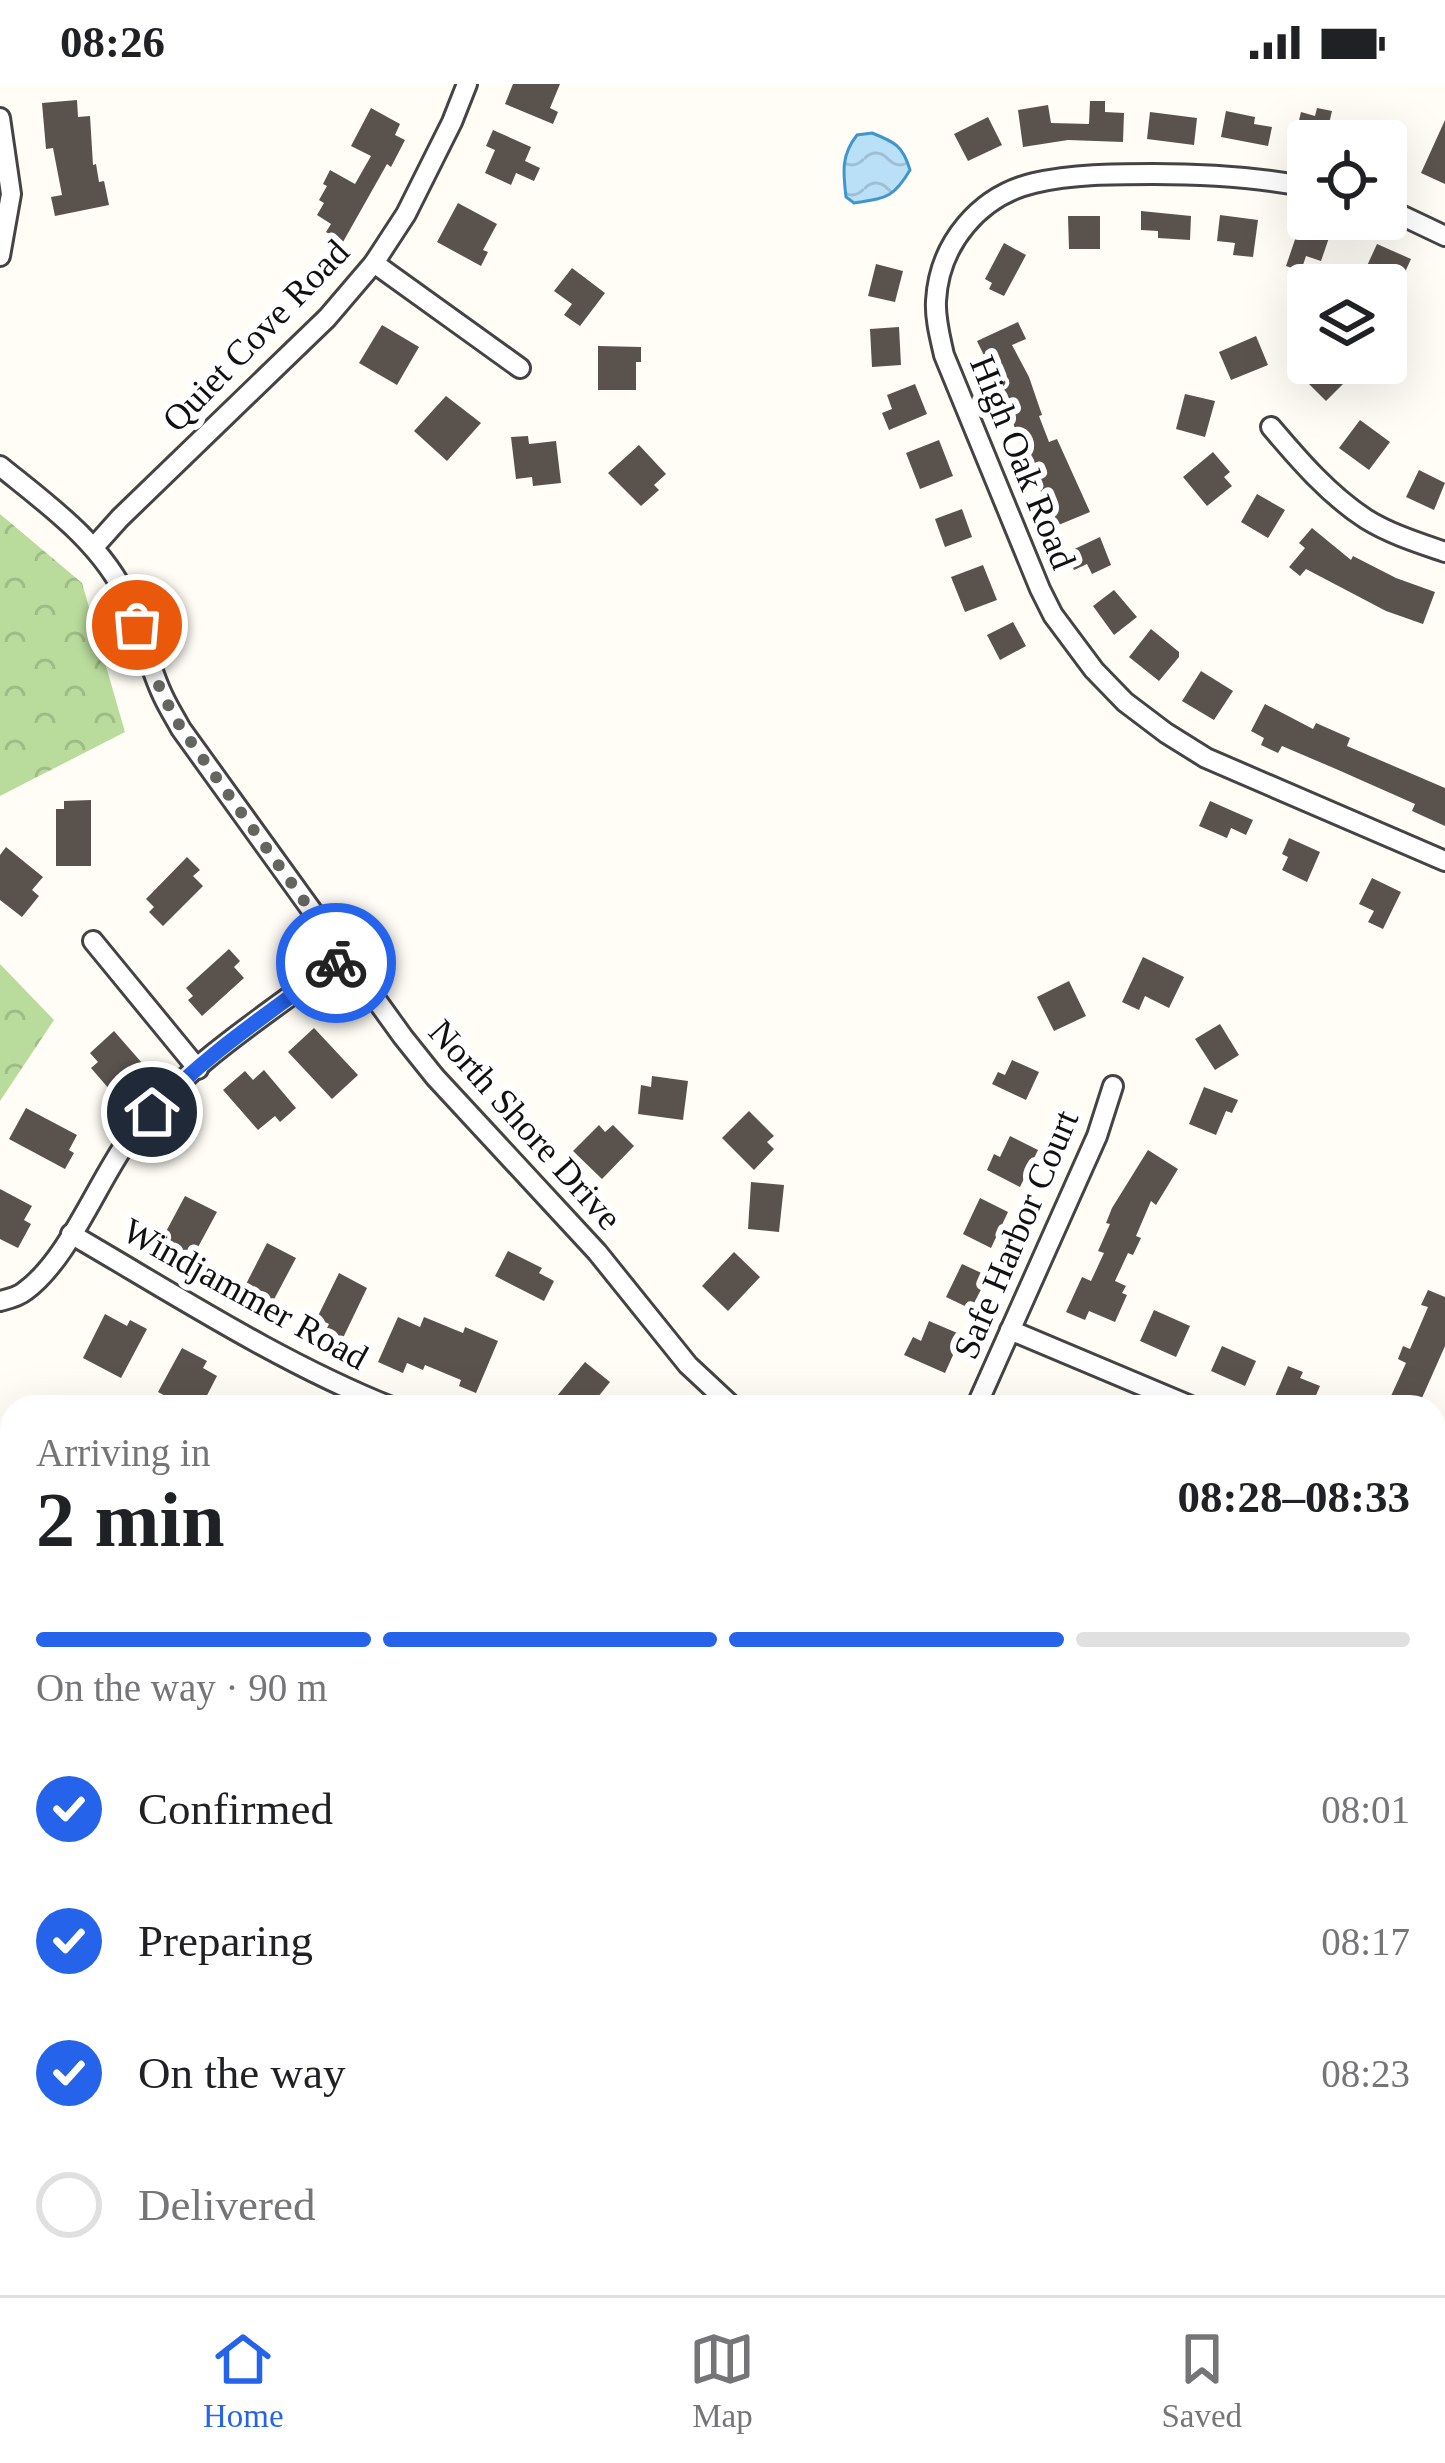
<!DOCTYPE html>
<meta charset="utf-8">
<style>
:root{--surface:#fff;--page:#f6f6f6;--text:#202124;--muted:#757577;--line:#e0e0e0;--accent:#2563eb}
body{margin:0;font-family:Georgia,serif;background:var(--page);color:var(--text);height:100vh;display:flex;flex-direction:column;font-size:45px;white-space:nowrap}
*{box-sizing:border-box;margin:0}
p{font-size:39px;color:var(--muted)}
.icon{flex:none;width:66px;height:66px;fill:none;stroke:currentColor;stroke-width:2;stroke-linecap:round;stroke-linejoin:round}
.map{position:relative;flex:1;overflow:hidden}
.panel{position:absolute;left:0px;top:1311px;width:1446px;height:900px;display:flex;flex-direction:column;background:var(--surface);border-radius:36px 36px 0 0;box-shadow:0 12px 48px #0002}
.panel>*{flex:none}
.controls{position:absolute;left:1287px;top:36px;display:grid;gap:24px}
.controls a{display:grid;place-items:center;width:120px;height:120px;border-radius:12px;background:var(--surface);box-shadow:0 12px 48px #0002;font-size:60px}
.pin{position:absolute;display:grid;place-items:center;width:102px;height:102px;color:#fff;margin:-51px;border:6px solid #fff;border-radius:50%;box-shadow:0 3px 12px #0007}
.courier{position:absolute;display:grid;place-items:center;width:120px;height:120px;margin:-60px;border:9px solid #2563eb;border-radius:50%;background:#fff;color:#222;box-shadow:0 3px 15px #0007}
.overview em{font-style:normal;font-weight:600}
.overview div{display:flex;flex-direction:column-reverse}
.overview{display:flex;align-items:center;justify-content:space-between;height:204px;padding:0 36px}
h1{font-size:78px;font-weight:600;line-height:90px}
.bar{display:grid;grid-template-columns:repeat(4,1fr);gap:18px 12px;align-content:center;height:144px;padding:0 36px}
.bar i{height:15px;border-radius:9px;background:var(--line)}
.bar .on{background:var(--accent)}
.bar p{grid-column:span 4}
ol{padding:0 36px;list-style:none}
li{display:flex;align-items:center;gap:36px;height:132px}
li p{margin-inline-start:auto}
li .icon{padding:12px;border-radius:50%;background:var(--accent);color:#fff;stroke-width:4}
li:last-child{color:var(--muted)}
li i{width:66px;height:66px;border:6px solid var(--line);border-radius:50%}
.status{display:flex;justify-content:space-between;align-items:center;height:84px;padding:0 60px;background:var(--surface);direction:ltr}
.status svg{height:33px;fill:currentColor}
.tab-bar{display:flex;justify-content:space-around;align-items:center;height:168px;border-top:3px solid var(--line);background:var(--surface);font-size:33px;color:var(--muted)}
.tab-bar a{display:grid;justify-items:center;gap:6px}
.tab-bar .on{color:var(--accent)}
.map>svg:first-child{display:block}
.forest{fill:url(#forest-crowns)}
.water{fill:url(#water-waves);stroke:#3f96cf;stroke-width:3}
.building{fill:#5a524d}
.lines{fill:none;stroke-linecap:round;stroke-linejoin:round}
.minor-casing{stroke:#444;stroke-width:24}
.major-casing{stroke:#222;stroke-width:30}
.minor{stroke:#fff;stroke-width:18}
.major{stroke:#f9d66b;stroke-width:24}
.done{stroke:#646461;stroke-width:12;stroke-dasharray:0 21.6}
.route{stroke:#2563eb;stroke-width:15}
.labels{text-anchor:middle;stroke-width:12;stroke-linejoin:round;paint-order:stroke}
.street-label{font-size:36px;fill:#111;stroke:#fff}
</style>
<div class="status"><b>08:26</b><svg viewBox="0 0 49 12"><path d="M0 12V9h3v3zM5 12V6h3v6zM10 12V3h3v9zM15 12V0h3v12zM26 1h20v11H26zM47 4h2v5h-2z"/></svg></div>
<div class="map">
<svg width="1445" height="2211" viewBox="0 0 1445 2211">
<defs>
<pattern id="forest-crowns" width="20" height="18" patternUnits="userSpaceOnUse" patternTransform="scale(3)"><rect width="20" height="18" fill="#b9dc9c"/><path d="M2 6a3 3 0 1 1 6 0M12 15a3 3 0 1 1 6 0" fill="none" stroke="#9ebc85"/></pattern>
<pattern id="water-waves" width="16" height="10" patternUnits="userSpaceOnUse" patternTransform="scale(3)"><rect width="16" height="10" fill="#b9e0f7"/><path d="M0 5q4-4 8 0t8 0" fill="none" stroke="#9ebfd3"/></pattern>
</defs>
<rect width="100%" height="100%" fill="#fffdf5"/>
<!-- forest -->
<g class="forest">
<polygon points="0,430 82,499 125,648 0,712"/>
<polygon points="0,880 54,936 0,1017"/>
<polygon points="12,1345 12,2199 850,2199 844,2211 0,2211 0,1348"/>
</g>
<!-- water -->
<path class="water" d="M872,49C895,58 903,62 910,86C893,115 885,114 854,119L846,113C843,88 841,71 857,51Z"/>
<!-- building -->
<g class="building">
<polygon points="513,0 560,0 550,24 558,28 553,40 505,20"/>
<polygon points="77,16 78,33 90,32 93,81 96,80 99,98 104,97 109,121 55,132 51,113 62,111 53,64 46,65 42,19"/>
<polygon points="1090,17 1105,17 1105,28 1124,29 1123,58 1068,56 1023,63 1018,26 1048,21 1051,39 1089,40"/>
<polygon points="371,24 400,40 395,51 405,56 391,83 387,80 343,158 326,148 331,140 317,131 324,119 319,116 327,102 323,100 330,86 355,100 371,72 351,62"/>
<polygon points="1317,24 1332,27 1325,57 1294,57 1301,28 1315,32"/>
<polygon points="1226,27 1255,33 1254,40 1272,43 1268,62 1221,53"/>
<polygon points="1150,28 1197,34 1194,61 1147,55"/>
<polygon points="988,33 1002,61 968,77 954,50"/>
<polygon points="1445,36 1445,100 1421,89"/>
<polygon points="493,46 531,63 525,77 540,84 534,97 516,89 511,101 485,89 495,66 486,62"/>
<polygon points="458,119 497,140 483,166 488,168 481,182 437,158"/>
<polygon points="1141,127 1191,132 1190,156 1158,154 1158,147 1141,146"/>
<polygon points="1220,131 1258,136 1253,173 1233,171 1235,159 1217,157"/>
<polygon points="1068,132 1100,132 1100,165 1069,165"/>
<polygon points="1301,138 1331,148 1321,177 1306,172 1301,187 1286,182"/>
<polygon points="1004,159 1026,171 1004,212 989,205 992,199 985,195"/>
<polygon points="1377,160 1411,175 1400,199 1366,184"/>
<polygon points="876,180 903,187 895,218 868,212"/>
<polygon points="572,184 605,209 580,242 564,231 572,220 554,207"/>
<polygon points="1018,238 1026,255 1012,261 1029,293 1042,331 1039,332 1049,358 1057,355 1090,428 1056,442 1021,362 994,284 991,286 977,257"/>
<polygon points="382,241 419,263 397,301 359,279"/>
<polygon points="899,243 901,281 872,283 870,245"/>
<polygon points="1256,252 1268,281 1231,296 1219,268"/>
<polygon points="598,262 641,263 641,278 636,278 636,306 598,306"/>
<polygon points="1312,279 1338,279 1351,292 1326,317 1300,291"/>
<polygon points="915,300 927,330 889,346 882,329 892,325 887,311"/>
<polygon points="1185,310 1215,317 1205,353 1176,345"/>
<polygon points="446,312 481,339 447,377 414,347"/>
<polygon points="1360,336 1390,358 1369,386 1339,364"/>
<polygon points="528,352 529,360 556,357 561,399 533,402 532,393 516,395 511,353"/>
<polygon points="939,356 953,392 920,405 906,369"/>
<polygon points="639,361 666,390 654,401 659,406 641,422 608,389"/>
<polygon points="1213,368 1230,388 1224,393 1232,402 1207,422 1183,393"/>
<polygon points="1419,386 1445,399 1434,426 1406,413"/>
<polygon points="1257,410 1285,426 1268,454 1241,438"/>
<polygon points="962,425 972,453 945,463 935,435"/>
<polygon points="1312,444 1351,476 1353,472 1396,494 1435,508 1423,540 1386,527 1306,485 1300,492 1289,483 1305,464 1299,459"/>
<polygon points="1100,453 1111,481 1092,490 1087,480 1074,486 1066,469"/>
<polygon points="983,481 997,516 965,528 951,493"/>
<polygon points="1114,506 1137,533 1114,551 1093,522"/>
<polygon points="1013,538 1026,562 1000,576 987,551"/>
<polygon points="1151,545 1179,568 1179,573 1159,597 1129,573"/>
<polygon points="1201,587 1233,607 1214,636 1182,617"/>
<polygon points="1265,620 1313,645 1316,639 1350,654 1347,662 1445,704 1445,742 1412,727 1415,720 1336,685 1282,662 1278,669 1261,661 1264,654 1251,647"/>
<polygon points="91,716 91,782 56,782 56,725 64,725 64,717"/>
<polygon points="1210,717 1253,736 1246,751 1231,744 1227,754 1199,742"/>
<polygon points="1289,754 1320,768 1307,798 1282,786 1288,773 1282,770"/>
<polygon points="6,763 43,793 32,806 39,812 22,833 0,816 0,771"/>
<polygon points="187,773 200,786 193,792 203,802 163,842 149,828 154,823 146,815"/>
<polygon points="1372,794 1401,808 1383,845 1368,838 1374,827 1359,820"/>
<polygon points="229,865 240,877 234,883 244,894 202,932 188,916 193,912 186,904"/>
<polygon points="1143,873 1184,893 1169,924 1145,912 1139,926 1122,918"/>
<polygon points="1069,897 1086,932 1054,947 1037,913"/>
<polygon points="1220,940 1239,971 1215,986 1195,955"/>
<polygon points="314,944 358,991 332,1015 288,968"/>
<polygon points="114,947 142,979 110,1006 91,984 98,978 90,969"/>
<polygon points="1012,976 1039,988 1026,1016 992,1000 998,988 1005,991"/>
<polygon points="264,986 296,1024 280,1038 275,1032 258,1046 223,1006 245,987 253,996"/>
<polygon points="652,992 688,997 683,1036 638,1030 641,1001 651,1003"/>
<polygon points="1204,1003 1238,1016 1232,1029 1226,1027 1216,1051 1189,1040"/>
<polygon points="26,1024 77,1051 69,1066 74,1069 65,1085 9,1055"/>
<polygon points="749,1027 774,1052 767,1058 774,1065 754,1086 722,1054"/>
<polygon points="599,1041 605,1048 613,1041 634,1062 602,1095 573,1067"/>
<polygon points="1010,1052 1038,1066 1020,1103 987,1086 994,1070 1000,1073"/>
<polygon points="1148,1066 1178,1085 1156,1121 1151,1117 1136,1152 1141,1154 1133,1171 1128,1169 1115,1197 1126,1202 1122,1209 1127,1211 1115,1238 1089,1227 1085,1236 1066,1228 1082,1193 1091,1197 1104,1169 1098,1167 1110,1140 1106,1139 1112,1124"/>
<polygon points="751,1098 784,1101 779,1148 748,1145"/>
<polygon points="0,1105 32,1122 24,1136 31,1140 18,1164 0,1155"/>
<polygon points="185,1112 217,1128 190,1178 171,1168 175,1162 162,1155"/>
<polygon points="980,1114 1008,1128 991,1164 963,1150"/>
<polygon points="267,1159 296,1174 270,1223 242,1208"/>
<polygon points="508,1167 542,1184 539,1189 554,1197 544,1217 495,1192"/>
<polygon points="734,1168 760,1193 728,1227 702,1202"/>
<polygon points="962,1180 988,1192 971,1225 946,1213"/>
<polygon points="339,1189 367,1204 343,1254 326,1246 329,1240 317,1234"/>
<polygon points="1428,1206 1445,1213 1445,1262 1418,1323 1386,1323 1406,1279 1398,1275 1403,1262 1410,1265 1428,1223 1421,1221"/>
<polygon points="1154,1226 1190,1242 1176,1273 1140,1257"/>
<polygon points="105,1230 127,1242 130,1236 147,1245 121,1294 83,1274"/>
<polygon points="398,1233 420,1243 424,1233 463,1249 465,1243 498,1257 476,1309 459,1302 461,1296 425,1281 423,1286 407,1279 403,1289 378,1278"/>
<polygon points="929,1237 962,1251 945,1289 904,1271 913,1253 921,1257"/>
<polygon points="1222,1262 1256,1277 1245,1302 1211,1287"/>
<polygon points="182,1264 207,1277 203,1284 217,1292 201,1323 186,1323 158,1308"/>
<polygon points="585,1278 610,1298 590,1323 548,1323"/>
<polygon points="1288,1282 1303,1288 1300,1294 1320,1302 1311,1323 1288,1323 1273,1317"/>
</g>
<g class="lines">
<!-- minor casing -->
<g class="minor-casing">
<g id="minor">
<polyline points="0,34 11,110 0,172"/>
<path d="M1308,103C1257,93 1205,90 1153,90C1114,90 1073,90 1034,99C979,112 939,160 936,217C935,235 940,253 944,271L1040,505L1053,531L1094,586L1125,618L1166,649L1206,674L1445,777"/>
<polyline points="1386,124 1445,152"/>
<polyline points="374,179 520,284"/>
<path d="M1271,343C1299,376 1329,411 1366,435C1390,450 1419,459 1445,468"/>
<path d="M0,382C48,421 101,458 128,516C142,546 148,581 163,612C168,623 175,634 181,645L403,953L435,993L597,1168L688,1281L733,1323"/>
<polyline points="94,463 120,434 327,234 374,179 406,130 452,38 467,0"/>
<polyline points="93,857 198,985"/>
<path d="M71,1150C176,1211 279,1278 391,1323"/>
<path d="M0,1217C8,1215 18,1213 25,1207C68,1176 97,1099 128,1056C176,987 276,924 344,873"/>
<polyline points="1010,1246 1193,1323"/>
<polyline points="976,1323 1097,1052 1113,1002"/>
<polyline points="1434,1392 1445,1366"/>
<polyline points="1434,1424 1445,1429"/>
<polyline points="1434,1654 1445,1659"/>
<polyline points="1434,2049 1445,2053"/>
</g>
</g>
<!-- major casing -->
<g class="major-casing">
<g id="major">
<polyline points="1434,2016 1445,1989"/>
<polyline points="1385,2211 1388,2199"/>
</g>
</g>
<!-- minor -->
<use href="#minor" class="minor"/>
<!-- major -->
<use href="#major" class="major"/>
</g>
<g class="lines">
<!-- done -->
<polyline class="done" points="137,541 162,610 181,644 344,873 336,879"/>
<!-- route -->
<path class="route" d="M152,1028C205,970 274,926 336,879"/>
</g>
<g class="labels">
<!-- street labels -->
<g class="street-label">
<text transform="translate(255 251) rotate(-46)" y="13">Quiet Cove Road</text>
<text transform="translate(1024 378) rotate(68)" y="13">High Oak Road</text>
<text transform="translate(526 1040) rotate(48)" y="13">North Shore Drive</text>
<text transform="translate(1015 1150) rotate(-67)" y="13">Safe Harbor Court</text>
<text transform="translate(246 1209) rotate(29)" y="13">Windjammer Road</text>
</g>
</g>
</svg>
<div class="controls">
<a><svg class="icon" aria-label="locate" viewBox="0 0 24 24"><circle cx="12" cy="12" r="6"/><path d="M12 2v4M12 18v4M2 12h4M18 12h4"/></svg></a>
<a><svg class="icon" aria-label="layers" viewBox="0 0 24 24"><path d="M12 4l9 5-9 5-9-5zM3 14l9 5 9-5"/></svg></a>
</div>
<div class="pin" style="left:137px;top:541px;background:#ea580c"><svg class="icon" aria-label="bag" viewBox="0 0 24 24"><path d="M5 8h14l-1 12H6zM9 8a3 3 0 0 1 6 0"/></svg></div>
<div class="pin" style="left:152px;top:1028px;background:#1f2937"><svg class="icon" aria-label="home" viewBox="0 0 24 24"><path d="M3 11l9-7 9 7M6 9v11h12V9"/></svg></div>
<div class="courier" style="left:336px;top:879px"><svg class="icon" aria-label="bike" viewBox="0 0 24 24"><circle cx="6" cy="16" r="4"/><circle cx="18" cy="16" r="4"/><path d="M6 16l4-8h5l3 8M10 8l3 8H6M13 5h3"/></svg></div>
<section class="panel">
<div class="overview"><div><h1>2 min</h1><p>Arriving in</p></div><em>08:28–08:33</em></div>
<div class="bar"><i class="on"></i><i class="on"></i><i class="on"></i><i></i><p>On the way · 90 m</p></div>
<ol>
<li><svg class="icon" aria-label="check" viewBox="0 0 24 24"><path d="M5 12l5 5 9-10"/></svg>Confirmed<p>08:01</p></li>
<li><svg class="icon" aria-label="check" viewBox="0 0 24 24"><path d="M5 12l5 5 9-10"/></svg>Preparing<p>08:17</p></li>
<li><svg class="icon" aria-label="check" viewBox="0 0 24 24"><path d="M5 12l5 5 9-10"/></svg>On the way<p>08:23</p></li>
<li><i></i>Delivered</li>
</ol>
</section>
</div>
<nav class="tab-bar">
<a class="on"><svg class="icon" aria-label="home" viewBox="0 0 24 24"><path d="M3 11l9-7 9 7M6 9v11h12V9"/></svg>Home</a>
<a><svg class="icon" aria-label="map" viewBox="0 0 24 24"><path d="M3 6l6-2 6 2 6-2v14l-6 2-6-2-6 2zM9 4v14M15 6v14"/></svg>Map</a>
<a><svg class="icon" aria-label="saved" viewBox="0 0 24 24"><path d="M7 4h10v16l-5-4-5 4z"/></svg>Saved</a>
</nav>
